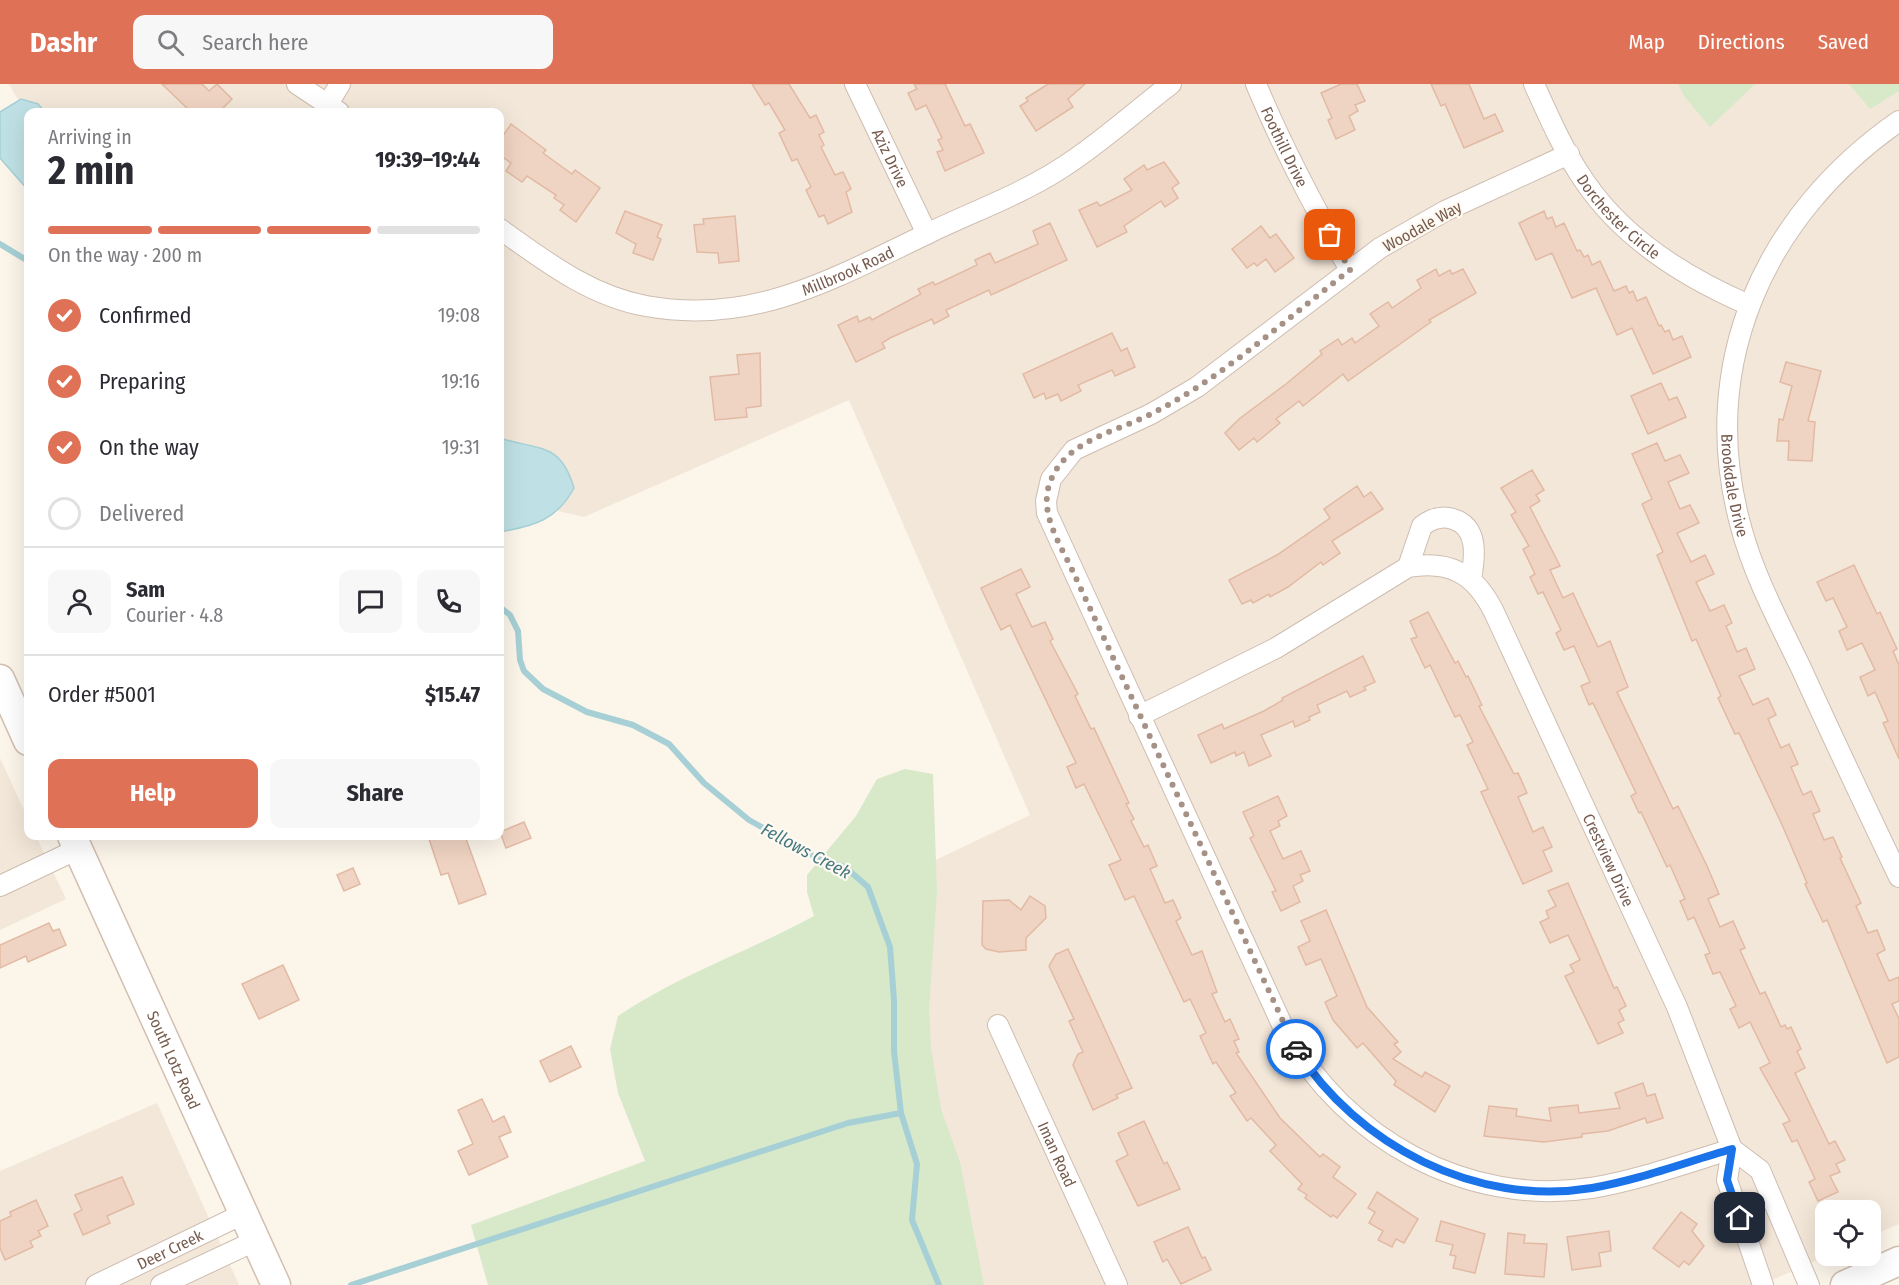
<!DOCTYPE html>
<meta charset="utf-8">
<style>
:root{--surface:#fff;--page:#f7f7f7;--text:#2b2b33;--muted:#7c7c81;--line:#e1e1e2;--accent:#df7256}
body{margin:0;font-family:"Fira Sans Condensed",sans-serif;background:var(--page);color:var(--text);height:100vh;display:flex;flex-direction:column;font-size:22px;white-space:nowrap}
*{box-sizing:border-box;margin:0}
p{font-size:20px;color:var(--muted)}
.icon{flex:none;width:33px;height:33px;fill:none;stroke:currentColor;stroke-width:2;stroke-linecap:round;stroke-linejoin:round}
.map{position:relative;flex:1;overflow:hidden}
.sheet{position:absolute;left:24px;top:24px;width:480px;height:732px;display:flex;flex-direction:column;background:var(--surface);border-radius:12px;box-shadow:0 6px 24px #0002}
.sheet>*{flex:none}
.controls{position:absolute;left:1815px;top:1116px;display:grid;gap:12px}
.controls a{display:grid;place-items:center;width:66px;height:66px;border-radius:12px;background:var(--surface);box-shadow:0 6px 24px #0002;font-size:30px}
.pin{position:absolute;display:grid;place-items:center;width:51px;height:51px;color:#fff;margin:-26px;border-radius:12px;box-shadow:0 3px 9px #0006}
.courier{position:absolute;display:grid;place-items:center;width:60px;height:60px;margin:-30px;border:4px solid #1a73e8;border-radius:50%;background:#fff;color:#222;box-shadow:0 2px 8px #0007}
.headline em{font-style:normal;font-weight:700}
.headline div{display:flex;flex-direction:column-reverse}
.headline{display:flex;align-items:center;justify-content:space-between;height:102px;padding:0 24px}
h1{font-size:39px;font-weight:700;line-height:45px}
.bar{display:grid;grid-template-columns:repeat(4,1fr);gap:9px 6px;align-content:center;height:72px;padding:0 24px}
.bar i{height:8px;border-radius:4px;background:var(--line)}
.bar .on{background:var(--accent)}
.bar p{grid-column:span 4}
.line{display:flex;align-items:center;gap:15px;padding:0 24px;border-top:2px solid var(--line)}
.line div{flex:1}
.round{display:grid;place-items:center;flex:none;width:63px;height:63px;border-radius:12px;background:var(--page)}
ol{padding:0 24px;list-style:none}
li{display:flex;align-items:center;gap:18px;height:66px}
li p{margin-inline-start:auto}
li .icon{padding:6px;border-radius:50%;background:var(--accent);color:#fff;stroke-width:4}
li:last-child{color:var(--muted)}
li i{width:33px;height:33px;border:3px solid var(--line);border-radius:50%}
.primary-button{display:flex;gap:12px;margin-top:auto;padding:12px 24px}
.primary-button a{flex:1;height:69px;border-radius:12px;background:var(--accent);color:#fff;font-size:24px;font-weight:700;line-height:69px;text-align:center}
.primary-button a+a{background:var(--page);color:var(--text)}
header{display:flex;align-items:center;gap:36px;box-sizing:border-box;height:84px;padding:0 30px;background:var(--accent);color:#fff}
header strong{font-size:28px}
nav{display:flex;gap:33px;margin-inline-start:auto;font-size:21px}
.search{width:420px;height:54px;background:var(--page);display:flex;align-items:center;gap:15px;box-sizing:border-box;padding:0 21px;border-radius:12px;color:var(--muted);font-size:22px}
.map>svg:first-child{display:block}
.residential{fill:#f3e7d9}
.green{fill:#d7e9c9}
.water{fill:#bfe1e5;stroke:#a6d0d6;stroke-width:1.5}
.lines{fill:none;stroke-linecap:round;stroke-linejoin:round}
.stream{stroke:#a6d0d6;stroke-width:6}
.building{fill:#f0d4c3;stroke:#e2baa4;stroke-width:1.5}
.street-casing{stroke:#cebdb0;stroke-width:22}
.secondary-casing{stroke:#d3bfb0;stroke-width:31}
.street{stroke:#fff;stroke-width:20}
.secondary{stroke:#fff;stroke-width:28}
.done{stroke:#a59185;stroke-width:6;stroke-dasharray:0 10.8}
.route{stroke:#1a73e8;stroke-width:8}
.labels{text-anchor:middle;stroke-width:4.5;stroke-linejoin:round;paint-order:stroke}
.street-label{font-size:16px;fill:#765b4e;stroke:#fef9f1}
.water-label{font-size:18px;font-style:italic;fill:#457881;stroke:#fef9f1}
</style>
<header>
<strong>Dashr</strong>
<div class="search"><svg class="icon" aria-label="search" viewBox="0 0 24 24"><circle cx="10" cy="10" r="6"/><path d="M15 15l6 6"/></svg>Search here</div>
<nav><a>Map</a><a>Directions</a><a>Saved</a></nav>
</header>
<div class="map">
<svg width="1899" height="1201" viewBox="0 0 1899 1201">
<rect width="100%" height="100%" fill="#fcf5ea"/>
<!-- residential -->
<g class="residential">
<polygon points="9,0 1899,0 1899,1140 1871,1152 1870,1126 1826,1126 1827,1172 1761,1201 880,1201 730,874 1030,731 849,316 584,433 511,416 500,408 500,28 28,28 28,33"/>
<polygon points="0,674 28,735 28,752 36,752 66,815 0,846"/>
<polygon points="157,1019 239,1201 0,1201 0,1087"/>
</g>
<!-- green -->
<g class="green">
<polygon points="1678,0 1755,0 1710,43 1684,12"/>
<polygon points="1849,0 1899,0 1899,7 1870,25"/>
<path d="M905,685L933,690L937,808L929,926L931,963L941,1025L960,1078L984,1201H488L471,1141L645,1077L618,1009L610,965L618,932C678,891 750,867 814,832L807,808V791L856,732L877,695Z"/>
</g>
<!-- water -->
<g class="water">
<polygon points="21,15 38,20 45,28 28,28 28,106 0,74 0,28"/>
<path d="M500,354C539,367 560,357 574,404C557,436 534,442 500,448Z"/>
</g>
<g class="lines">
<!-- stream -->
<g class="stream">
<polyline points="0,160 28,177"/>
<polyline points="500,523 510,531 518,547 520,576 524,587 543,605 587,628 633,641 669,660 704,699 749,736 819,775 845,783 868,803 890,863 894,916 894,967 901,1029 917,1080 912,1136 939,1201"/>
<polyline points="351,1201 848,1039 901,1029"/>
</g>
</g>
<!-- building -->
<g class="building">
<polygon points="162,0 202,0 209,7 217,0 232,15 219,28 191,28"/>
<polygon points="752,0 789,0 810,34 816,31 824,48 819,51 824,61 821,63 835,91 843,88 851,105 846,108 852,128 828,140 824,131 819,133 806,106 811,103 797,75 792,77 779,49 785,46 769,19 765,21"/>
<polygon points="914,0 945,0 965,42 970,40 984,69 945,87 937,68 943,66 938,56 942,54 926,21 916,26 908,9 917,5"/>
<polygon points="1048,0 1085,0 1068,15 1073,23 1036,47 1020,22 1028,17 1026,14"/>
<polygon points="1341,0 1357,0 1365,17 1355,21 1358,27 1349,32 1355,46 1336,55 1328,36 1332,34 1321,9"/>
<polygon points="1431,0 1469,0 1484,35 1495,30 1503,47 1464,64 1445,20 1441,22"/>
<polygon points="511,40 546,66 543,69 572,90 575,86 600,104 576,138 560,126 564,121 554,114 556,111 527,92 522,98 506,87 511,79 500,71 500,56"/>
<polygon points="1164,78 1179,99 1172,104 1178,114 1165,123 1161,117 1124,142 1127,148 1097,163 1079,126 1097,118 1100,122 1132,106 1124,95 1144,81 1147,86"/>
<polygon points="625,127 662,141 657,153 661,155 653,176 633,169 636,160 616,149"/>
<polygon points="1544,127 1547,135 1552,133 1556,143 1564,139 1577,167 1580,166 1584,173 1588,171 1592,181 1600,177 1614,207 1626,202 1629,209 1633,207 1637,217 1646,213 1659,242 1661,241 1665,248 1669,246 1673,256 1682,252 1691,273 1653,290 1632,244 1617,251 1596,204 1572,214 1552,169 1536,176 1519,139"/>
<polygon points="735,132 739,177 719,179 718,169 697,168 694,141 704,140 703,135"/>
<polygon points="1050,139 1067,176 991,211 989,206 946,226 949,232 934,240 932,235 890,254 882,259 885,264 856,278 838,241 857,232 859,238 870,233 872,236 921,210 918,205 933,198 935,201 977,181 975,176 990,169 995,179 1038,160 1033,147"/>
<polygon points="1261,142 1270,154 1276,150 1294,174 1275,188 1266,175 1257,182 1254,179 1247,184 1232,165"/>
<polygon points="1436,185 1439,192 1450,186 1452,190 1463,185 1476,209 1429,236 1431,238 1348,297 1343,290 1303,322 1299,317 1276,335 1280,339 1257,358 1254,354 1239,366 1225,349 1239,335 1286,300 1322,270 1320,267 1338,255 1342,261 1352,254 1355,259 1379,242 1370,230 1388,218 1392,224 1421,204 1417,196"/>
<polygon points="1112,249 1121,267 1127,264 1135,283 1115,292 1112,286 1078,301 1081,307 1061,317 1058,310 1046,315 1044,309 1034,314 1023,290"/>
<polygon points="760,269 761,322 746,324 747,333 715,336 710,293 739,290 737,271"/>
<polygon points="1786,278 1821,287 1808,337 1815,338 1812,377 1788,376 1789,357 1777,357 1779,335 1783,336 1792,302 1780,298"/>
<polygon points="1661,299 1669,316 1677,313 1686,333 1648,350 1631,312"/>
<polygon points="1657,359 1665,377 1680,371 1689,389 1668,398 1680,425 1690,421 1699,439 1677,449 1691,478 1705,471 1714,490 1696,498 1710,527 1724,521 1732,539 1726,542 1737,568 1746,564 1755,585 1739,592 1753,621 1768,614 1776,631 1768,635 1781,664 1789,660 1798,680 1791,683 1803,711 1811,707 1820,727 1813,730 1824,756 1833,753 1842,773 1840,774 1861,819 1856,822 1868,849 1877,846 1885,866 1877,870 1889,897 1899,893 1899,917 1892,920 1899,935 1899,973 1887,979 1827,836 1823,838 1805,800 1807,799 1783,743 1739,649 1735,650 1718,614 1721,612 1696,555 1692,557 1657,471 1663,468 1642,420 1652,415 1632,370"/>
<polygon points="1532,386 1544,406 1536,411 1540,417 1530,423 1560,482 1550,486 1563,514 1573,509 1598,563 1610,557 1628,603 1617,608 1673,725 1678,722 1707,782 1719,810 1708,815 1720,843 1733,837 1745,864 1740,866 1760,910 1765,908 1781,943 1785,941 1787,945 1791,943 1801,965 1797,967 1805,984 1795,989 1829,1060 1835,1057 1845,1076 1836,1080 1840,1088 1830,1092 1838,1108 1818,1117 1809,1098 1815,1095 1797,1056 1792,1058 1783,1040 1790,1037 1760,984 1770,979 1750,938 1739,944 1730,925 1736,922 1720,888 1713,890 1705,871 1710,869 1694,833 1688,836 1680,817 1685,815 1670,781 1667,783 1641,728 1639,729 1631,712 1636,709 1593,619 1589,621 1581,602 1590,598 1574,562 1564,566 1556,549 1561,546 1543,508 1538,510 1530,493 1535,490 1523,465 1529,462 1511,431 1516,428 1501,404"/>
<polygon points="1357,402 1364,413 1371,408 1383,425 1332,457 1340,469 1323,481 1321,478 1288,503 1270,513 1269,510 1253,519 1251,516 1242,520 1229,496 1277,471 1330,434 1324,425"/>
<polygon points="1854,481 1877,530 1880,528 1897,565 1893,567 1899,581 1899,675 1883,639 1888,637 1875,608 1868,612 1860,593 1875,586 1862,559 1847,566 1839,547 1847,543 1833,514 1826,517 1817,498"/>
<polygon points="1021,485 1030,503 1016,510 1032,543 1045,538 1053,555 1050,557 1078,610 1075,612 1091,645 1094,644 1129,719 1126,720 1134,735 1131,737 1144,763 1148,761 1157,782 1150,785 1165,819 1173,816 1181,834 1176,837 1192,871 1202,867 1217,908 1212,910 1225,938 1230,935 1239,955 1234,957 1239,968 1236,969 1280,1034 1320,1073 1323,1070 1340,1083 1333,1093 1356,1110 1337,1134 1333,1131 1331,1133 1305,1114 1307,1111 1298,1105 1302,1100 1270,1067 1276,1061 1251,1034 1247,1037 1230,1012 1236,1009 1216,978 1213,980 1200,952 1206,949 1190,915 1184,918 1134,812 1125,816 1109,781 1121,776 1084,700 1076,704 1067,683 1076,679 1010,541 1001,546 981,504"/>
<polygon points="1428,528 1455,579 1458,577 1466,593 1468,592 1482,621 1479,622 1514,690 1518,689 1527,709 1518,713 1533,748 1543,743 1552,763 1543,767 1552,787 1523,800 1481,708 1488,705 1467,661 1473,658 1460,631 1455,633 1430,581 1425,584 1411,555 1417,553 1410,537"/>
<polygon points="1363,572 1375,598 1364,603 1366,606 1350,613 1347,607 1317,621 1320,628 1309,633 1310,636 1295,643 1293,637 1261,651 1271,672 1249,682 1244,668 1236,672 1235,668 1211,679 1198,651 1222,640 1224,645 1264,627 1283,616 1282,614"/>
<polygon points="1278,712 1287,732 1278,737 1280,742 1270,747 1283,775 1301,767 1310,787 1300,791 1303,797 1293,802 1300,818 1281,827 1272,808 1276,807 1250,754 1254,752 1243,728"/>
<polygon points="524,738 531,754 506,764 500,748"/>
<polygon points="428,752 465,752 486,810 459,820 448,789 441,791"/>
<polygon points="353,784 360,800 344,807 337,791"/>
<polygon points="1568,799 1614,904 1617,903 1626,922 1619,926 1624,936 1618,939 1623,949 1598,960 1565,892 1574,888 1570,881 1580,876 1568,851 1550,859 1540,838 1549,834 1546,827 1556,822 1548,807"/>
<polygon points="1030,812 1045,822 1046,834 1026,854 1026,866 999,868 986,865 982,861 983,817 1009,816 1021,826"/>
<polygon points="1326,826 1367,923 1398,958 1394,960 1401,968 1393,975 1422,993 1425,988 1450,1002 1435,1028 1394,1001 1396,997 1363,959 1357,964 1333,936 1325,918 1337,912 1321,875 1306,881 1298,863 1310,857 1301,837"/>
<polygon points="49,839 53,847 59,845 66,861 28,878 26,872 0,884 0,861"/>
<polygon points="1068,865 1132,1004 1116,1011 1118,1014 1093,1026 1073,981 1078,970 1083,968 1069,937 1074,935 1049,882 1056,870"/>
<polygon points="283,881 299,916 259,935 242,900"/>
<polygon points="571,962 581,983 550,998 540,977"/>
<polygon points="1643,999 1647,1012 1655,1010 1663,1034 1647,1039 1645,1034 1608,1047 1582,1050 1582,1053 1544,1058 1484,1052 1489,1022 1517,1025 1516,1032 1551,1037 1549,1024 1578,1021 1579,1029 1620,1024 1615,1009"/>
<polygon points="482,1015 493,1038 504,1032 511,1048 499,1053 508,1073 469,1091 458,1067 473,1060 458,1026"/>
<polygon points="1144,1037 1164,1080 1167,1078 1180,1105 1138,1122 1116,1077 1128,1071 1118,1049"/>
<polygon points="122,1093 134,1120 107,1132 110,1139 83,1151 74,1130 82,1126 75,1111"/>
<polygon points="1377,1108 1418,1135 1404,1159 1396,1155 1392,1163 1378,1156 1383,1147 1369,1139 1375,1128 1368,1124"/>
<polygon points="36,1116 48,1142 38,1147 41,1152 30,1157 33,1163 5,1176 0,1164 0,1137 11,1132 10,1128"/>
<polygon points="1681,1128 1697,1140 1692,1147 1704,1162 1689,1181 1684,1177 1679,1183 1653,1164"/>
<polygon points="1441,1137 1485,1150 1475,1189 1453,1184 1456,1172 1450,1171 1453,1161 1436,1157"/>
<polygon points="1188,1143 1202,1174 1205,1173 1211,1186 1181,1200 1167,1175 1163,1178 1154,1158"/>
<polygon points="1609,1147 1611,1167 1599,1169 1601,1182 1572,1186 1567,1153"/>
<polygon points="1508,1149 1525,1151 1524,1159 1547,1160 1544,1193 1505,1190"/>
</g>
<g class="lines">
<!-- street casing -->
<g class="street-casing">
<g id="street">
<polyline points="297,0 339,28"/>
<path id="s1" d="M855,0L927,150"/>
<path id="s2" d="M1256,0C1283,65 1315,125 1350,186"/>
<path id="s3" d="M1534,0C1549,33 1564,68 1585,98C1624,155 1686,194 1749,221"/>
<polyline points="328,20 340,0"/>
<path id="s4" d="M1899,37C1765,130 1696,280 1741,443C1754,492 1779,538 1801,584C1833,654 1866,724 1899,793"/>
<path d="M1569,70L1445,127L1380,164L1197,303L1151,330L1074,366L1051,395L1046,417L1047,429L1285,947C1345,1054 1466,1123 1591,1104C1639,1096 1686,1079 1732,1065"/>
<path id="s5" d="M500,145C545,177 590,212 646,222C756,242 838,192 933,147C975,127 1021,110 1060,85C1100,60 1134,28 1171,0"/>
<path d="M1408,483L1422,442C1431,435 1441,431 1453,435C1479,443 1475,473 1471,495"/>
<path id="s6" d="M1139,632L1276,564L1408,483C1451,476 1475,490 1494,528L1677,923L1732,1065L1727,1096L1763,1201"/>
<polyline points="0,802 78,765"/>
<path id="s7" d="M998,941L1117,1201"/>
<polyline points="1732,1065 1760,1086 1809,1201"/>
<path id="s8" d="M96,1201L245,1129"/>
<polyline points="161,1201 257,1156"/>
</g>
</g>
<!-- secondary casing -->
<g class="secondary-casing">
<g id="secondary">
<polyline points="0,595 28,657"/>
<path id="s9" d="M72,752L276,1201"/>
<polyline points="1845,1201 1899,1177"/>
</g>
</g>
<!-- street -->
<use href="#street" class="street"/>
<!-- secondary -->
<use href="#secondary" class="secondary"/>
</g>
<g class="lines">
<!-- done -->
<path class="done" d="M1296,965L1074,490C1061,461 1037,428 1051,396C1067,356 1116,348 1151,330C1224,293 1286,235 1350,186L1330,151"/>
<!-- route -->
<path class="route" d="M1296,965C1358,1062 1476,1123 1592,1104C1639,1096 1686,1078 1732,1065L1727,1096L1740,1134"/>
</g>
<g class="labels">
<!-- street labels -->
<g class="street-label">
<text dy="6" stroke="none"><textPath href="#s2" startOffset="69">Foothill Drive</textPath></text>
<text dy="6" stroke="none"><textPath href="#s1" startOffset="82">Aziz Drive</textPath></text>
<text dy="6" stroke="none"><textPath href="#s3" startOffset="159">Dorchester Circle</textPath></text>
<text transform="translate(1422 142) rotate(-29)" y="6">Woodale Way</text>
<text dy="6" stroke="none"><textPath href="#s5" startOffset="375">Millbrook Road</textPath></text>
<text dy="6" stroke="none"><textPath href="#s4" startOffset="424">Brookdale Drive</textPath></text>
<text dy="6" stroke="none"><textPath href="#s6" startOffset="687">Crestview Drive</textPath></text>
<text dy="6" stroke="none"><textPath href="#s9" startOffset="246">South Lotz Road</textPath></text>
<text dy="6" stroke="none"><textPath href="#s7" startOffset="142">Iman Road</textPath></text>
<text dy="6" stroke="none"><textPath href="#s8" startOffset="82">Deer Creek</textPath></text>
</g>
<!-- water labels -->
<g class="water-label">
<text transform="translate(806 767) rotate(28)" y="6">Fellows Creek</text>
</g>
</g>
</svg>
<div class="controls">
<a><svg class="icon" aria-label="locate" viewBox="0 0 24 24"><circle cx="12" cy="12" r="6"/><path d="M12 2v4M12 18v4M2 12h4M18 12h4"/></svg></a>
</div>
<div class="pin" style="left:1330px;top:151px;background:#ea580c"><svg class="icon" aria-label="bag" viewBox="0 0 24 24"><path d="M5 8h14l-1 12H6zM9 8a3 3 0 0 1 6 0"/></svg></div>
<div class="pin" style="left:1740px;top:1134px;background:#1f2937"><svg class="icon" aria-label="home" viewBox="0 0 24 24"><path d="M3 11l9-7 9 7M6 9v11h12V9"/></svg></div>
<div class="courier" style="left:1296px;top:965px"><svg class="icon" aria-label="car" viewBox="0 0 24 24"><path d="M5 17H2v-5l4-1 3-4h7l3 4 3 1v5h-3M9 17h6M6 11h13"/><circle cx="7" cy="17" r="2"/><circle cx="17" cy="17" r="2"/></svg></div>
<section class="sheet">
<div class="headline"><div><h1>2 min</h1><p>Arriving in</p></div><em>19:39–19:44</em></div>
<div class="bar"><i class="on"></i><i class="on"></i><i class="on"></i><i></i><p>On the way · 200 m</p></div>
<ol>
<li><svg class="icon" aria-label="check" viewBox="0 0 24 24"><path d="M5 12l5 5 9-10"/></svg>Confirmed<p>19:08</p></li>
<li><svg class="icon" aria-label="check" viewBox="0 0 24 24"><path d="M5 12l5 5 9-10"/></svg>Preparing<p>19:16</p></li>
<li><svg class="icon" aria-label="check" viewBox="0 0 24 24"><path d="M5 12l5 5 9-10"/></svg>On the way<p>19:31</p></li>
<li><i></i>Delivered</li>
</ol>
<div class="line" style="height:108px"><a class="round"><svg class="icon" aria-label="person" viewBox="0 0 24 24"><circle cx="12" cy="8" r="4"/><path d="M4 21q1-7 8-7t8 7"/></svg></a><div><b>Sam</b><p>Courier · 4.8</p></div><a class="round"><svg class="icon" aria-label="chat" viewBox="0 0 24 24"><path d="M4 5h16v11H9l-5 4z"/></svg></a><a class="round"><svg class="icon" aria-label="phone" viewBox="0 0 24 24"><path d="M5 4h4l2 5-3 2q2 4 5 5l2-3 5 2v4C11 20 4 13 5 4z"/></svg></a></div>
<div class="line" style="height:78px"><div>Order #5001</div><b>$15.47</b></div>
<div class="primary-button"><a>Help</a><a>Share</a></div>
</section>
</div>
